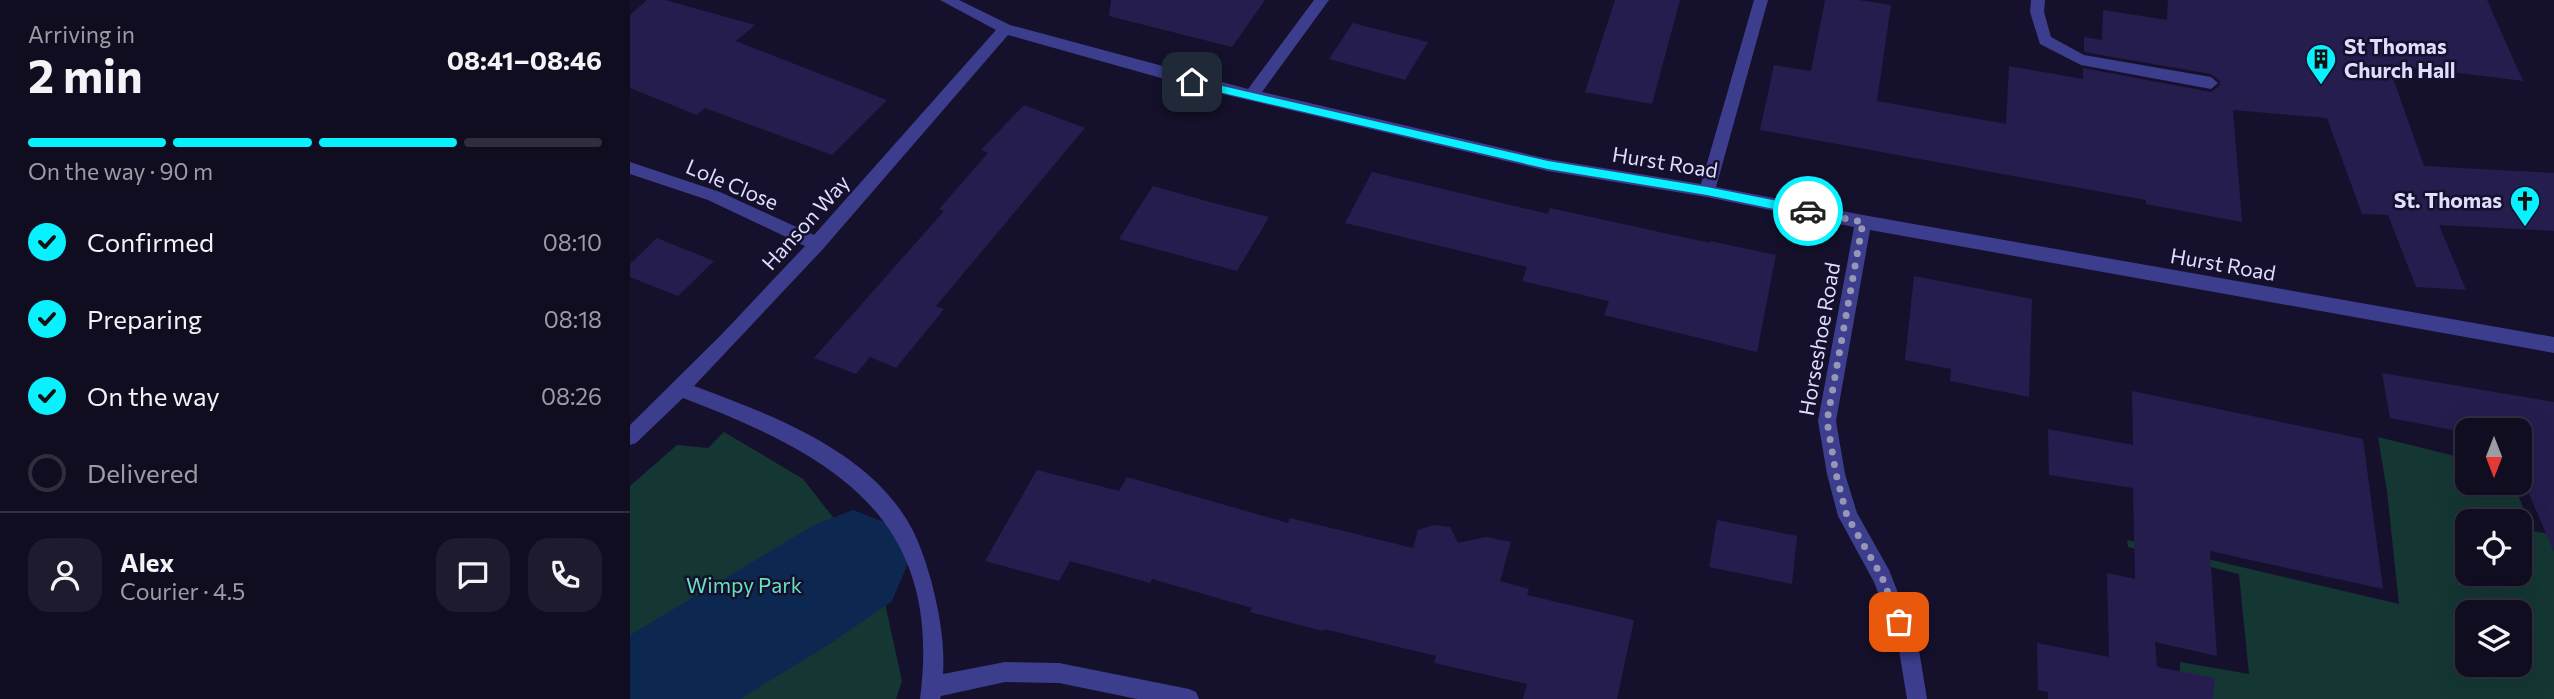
<!DOCTYPE html>
<meta charset="utf-8">
<style>
:root{--surface:#100d21;--page:#1e1b2e;--text:#f1f3f6;--muted:#9c9ca5;--line:#302d3f;--accent:#09f1ff}
body{margin:0;font-family:Commissioner,sans-serif;background:var(--page);color:var(--text);height:100vh;display:flex;flex-direction:column;font-size:26px;white-space:nowrap}
*{box-sizing:border-box;margin:0}
p{font-size:23px;color:var(--muted)}
.icon{flex:none;width:38px;height:38px;fill:none;stroke:currentColor;stroke-width:2;stroke-linecap:round;stroke-linejoin:round}
.map{position:relative;flex:1;overflow:hidden}
.sheet{display:flex;flex-direction:column;background:var(--surface);width:630px}
.sheet>*{flex:none}
.needle{width:46px;rotate:180deg}
.controls{position:absolute;left:1825px;top:418px;display:grid;gap:14px}
.controls a{display:grid;place-items:center;width:77px;height:77px;border-radius:14px;background:var(--surface);box-shadow:0 7px 28px #0002,0 0 0 2px var(--line);font-size:35px}
.pin{position:absolute;display:grid;place-items:center;width:60px;height:60px;color:#fff;margin:-30px;border-radius:14px;box-shadow:0 4px 10px #0006}
.courier{position:absolute;display:grid;place-items:center;width:70px;height:70px;margin:-35px;border:5px solid #09f1ff;border-radius:50%;background:#fff;color:#222;box-shadow:0 2px 9px #0007}
.headline em{font-style:normal;font-weight:700}
.headline div{display:flex;flex-direction:column-reverse}
.headline{display:flex;align-items:center;justify-content:space-between;height:119px;padding:0 28px}
h1{font-size:46px;font-weight:700;line-height:52px}
.bar{display:grid;grid-template-columns:repeat(4,1fr);gap:10px 7px;align-content:center;height:84px;padding:0 28px}
.bar i{height:9px;border-radius:5px;background:var(--line)}
.bar .active{background:var(--accent)}
.bar p{grid-column:span 4}
.line{display:flex;align-items:center;gap:18px;padding:0 28px;border-top:2px solid var(--line)}
.line div{flex:1}
.round{display:grid;place-items:center;flex:none;width:74px;height:74px;border-radius:21px;background:var(--page)}
ol{padding:0 28px;list-style:none}
li{display:flex;align-items:center;gap:21px;height:77px}
li p{margin-inline-start:auto}
li .icon{padding:7px;border-radius:50%;background:var(--accent);color:#111;stroke-width:4}
li:last-child{color:var(--muted)}
li i{width:38px;height:38px;border:4px solid var(--line);border-radius:50%}
main{display:flex;flex:1;min-height:0}
.map>svg:first-child{display:block}
.green{fill:#143734;fill-rule:evenodd}
.lines{fill:none;stroke-linecap:round;stroke-linejoin:round}
.river{fill:#0d2850;fill-rule:evenodd}
.building{fill:#251d4e}
.lane{fill:#3c3d8c;fill-rule:evenodd}
.street{fill:#3c3d8c;fill-rule:evenodd}
.route{fill:#09f1ff}
.done{stroke:#9896b5;stroke-width:7;stroke-dasharray:0 12.6}
.labels{text-anchor:middle;stroke-width:5;stroke-linejoin:round;paint-order:stroke}
.poi-label{font-size:21px;font-weight:bold;fill:#dfddff;stroke:#15112c;text-anchor:start}
.street-label{font-size:21px;fill:#dfddff;stroke:#15112c}
.park-label{font-size:21px;fill:#66e2be;stroke:#15112c}
</style>
<main>
<section class="sheet">
<div class="headline"><div><h1>2 min</h1><p>Arriving in</p></div><em>08:41–08:46</em></div>
<div class="bar"><i class="active"></i><i class="active"></i><i class="active"></i><i></i><p>On the way · 90 m</p></div>
<ol>
<li><svg class="icon" aria-label="check" viewBox="0 0 24 24"><path d="M5 12l5 5 9-10"/></svg>Confirmed<p>08:10</p></li>
<li><svg class="icon" aria-label="check" viewBox="0 0 24 24"><path d="M5 12l5 5 9-10"/></svg>Preparing<p>08:18</p></li>
<li><svg class="icon" aria-label="check" viewBox="0 0 24 24"><path d="M5 12l5 5 9-10"/></svg>On the way<p>08:26</p></li>
<li><i></i>Delivered</li>
</ol>
<div class="line" style="height:126px"><a class="round"><svg class="icon" aria-label="person" viewBox="0 0 24 24"><circle cx="12" cy="8" r="4"/><path d="M4 21q1-7 8-7t8 7"/></svg></a><div><b>Alex</b><p>Courier · 4.5</p></div><a class="round"><svg class="icon" aria-label="chat" viewBox="0 0 24 24"><path d="M4 5h16v11H9l-5 4z"/></svg></a><a class="round"><svg class="icon" aria-label="phone" viewBox="0 0 24 24"><path d="M5 4h4l2 5-3 2q2 4 5 5l2-3 5 2v4C11 20 4 13 5 4z"/></svg></a></div>
</section>
<div class="map">
<svg width="1924" height="699" viewBox="0 0 1924 699">
<rect width="100%" height="100%" fill="#15112c"/>
<!-- green -->
<g class="green">
<polygon points="94,432 173,479 249,576 272,681 266,699 0,699 0,486 47,445 78,448"/>
<path d="M1748,437L1825,456L1837,465L1838,483H1883L1903,531L1924,535V699H1549L1550,662L1619,674L1609,574L1498,547L1497,540L1769,604L1757,491ZM1838,522H1890V574H1838ZM1838,612H1890V665H1838Z"/>
</g>
<g class="lines">
<!-- river -->
<polygon class="river" points="223,510 262,525 278,563 262,601 203,642 110,699 0,699 0,635 184,525"/>
</g>
<!-- building -->
<g class="building">
<polygon points="17,0 35,0 125,25 106,41 257,100 202,155 75,108 67,115 0,88 0,15"/>
<polygon points="481,0 635,0 602,47 479,16"/>
<polygon points="985,0 1050,0 1022,104 955,92"/>
<polygon points="1195,0 1229,0 1261,5 1247,101 1376,124 1379,66 1453,79 1453,68 1581,92 1590,85 1590,81 1581,74 1454,52 1454,37 1472,40 1473,10 1537,20 1538,0 1857,0 1893,81 1758,64 1794,166 1924,173 1924,231 1809,225 1836,290 1786,287 1758,215 1732,214 1697,118 1603,110 1612,222 1516,204 1516,200 1130,130 1144,65 1181,71"/>
<polygon points="723,23 798,42 775,80 699,59"/>
<polygon points="394,105 455,128 306,306 314,309 266,368 240,357 226,374 184,358 314,211 309,209 358,153 351,150"/>
<polygon points="742,172 918,214 920,208 1080,243 1080,241 1146,255 1127,352 974,315 979,301 892,281 897,267 715,223"/>
<polygon points="523,186 580,202 639,217 607,271 489,239"/>
<polygon points="27,238 84,261 48,296 0,277 0,264"/>
<polygon points="1284,276 1402,299 1399,397 1320,381 1321,369 1275,360"/>
<polygon points="1752,373 1924,402 1924,552 1890,473 1890,430 1838,430 1838,433 1760,418"/>
<polygon points="1502,391 1733,439 1753,589 1580,551 1587,656 1525,642 1527,667 1585,678 1583,699 1418,699 1418,692 1408,690 1407,643 1479,657 1477,573 1505,579 1503,488 1419,475 1418,429 1503,445"/>
<polygon points="407,470 489,491 497,477 658,523 660,518 783,548 788,530 804,525 820,527 828,543 856,537 881,542 870,581 899,589 897,595 1004,620 987,699 893,699 897,684 804,663 806,656 694,629 693,631 620,612 622,608 522,579 520,583 440,561 429,581 355,561"/>
<polygon points="1087,520 1167,536 1162,584 1079,567"/>
</g>
<g class="lines">
<!-- lane -->
<polygon class="lane" points="1401,0 1415,0 1414,12 1421,37 1454,55 1581,77 1588,83 1581,89 1451,65 1410,44 1400,12"/>
<!-- street -->
<path class="street" d="M310,0H329L380,25L618,89L684,0H699L632,92L918,159L1071,184L1124,0H1138L1086,187L1233,215L1924,337V353L1240,230L1206,421L1215,474L1227,513L1259,570L1288,644L1297,699H1277L1268,644L1244,582L1208,516L1197,474L1188,421L1224,227L1077,197L918,171L563,87L378,35L193,249L64,386C139,414 233,448 277,520C288,538 295,559 301,580C309,611 315,642 313,674L375,662L429,663L559,689L566,692L569,699H507L429,683L375,682L311,696L310,699H290C314,516 202,455 53,398L6,443L0,445V425L92,334L175,246L78,200L0,174V162L90,192L184,235L366,30Z"/>
</g>
<!-- route -->
<polygon class="route" points="562,79 918,161 1077,187 1178,207 1184,211 1178,216 1077,195 918,169 559,85 559,80"/>
<g class="lines">
<!-- done -->
<polyline class="done" points="1178,211 1233,222 1197,421 1206,474 1217,516 1252,577 1269,622"/>
</g>
<!-- icons -->
<defs>
<g id="building-pin" transform="scale(1.575)"><path d="M0 17L-7.5 6A9.5 9.5 0 1 1 7.5 6Z" fill="#09f1ff" stroke="#15112c"/><path d="M-4-6H4V6H1V3H-1V6H-4ZM-2.5-4.3h1.7v1.8h-1.7ZM.8-4.3h1.7v1.8H.8ZM-2.5-1h1.7V.8h-1.7ZM.8-1h1.7V.8H.8Z" fill="#111"/></g>
<g id="church-pin" transform="scale(1.575)"><path d="M0 17L-7.5 6A9.5 9.5 0 1 1 7.5 6Z" fill="#09f1ff" stroke="#15112c"/><path d="M-1.2-6h2.4v3.5h3.3v2.4h-3.3V6h-2.4V-.1h-3.3v-2.4h3.3Z" fill="#111"/></g>
</defs>
<g fill-rule="evenodd">
<use href="#building-pin" x="1691" y="59"/>
<use href="#church-pin" x="1895" y="201"/>
</g>
<g class="labels">
<!-- poi labels -->
<g class="poi-label">
<text x="1714" y="54">St Thomas<tspan x="1714" dy="24">Church Hall</tspan></text>
<text x="1872" y="208" text-anchor="end">St. Thomas</text>
</g>
<!-- street labels -->
<g class="street-label">
<text transform="translate(1035 163) rotate(9)" y="7">Hurst Road</text>
<text transform="translate(102 185) rotate(23)" y="7">Lole Close</text>
<text transform="translate(176 223) rotate(-48)" y="7">Hanson Way</text>
<text transform="translate(1593 265) rotate(10)" y="7">Hurst Road</text>
<text transform="translate(1190 339) rotate(-80)" y="7">Horseshoe Road</text>
</g>
<!-- park labels -->
<g class="park-label">
<text x="114" y="593">Wimpy Park</text>
</g>
</g>
</svg>
<div class="controls">
<a><svg class="needle" viewBox="-14 -14 28 28"><path d="M0-13l5 13h-10z" fill="#e53935"/><path d="M0 13l5-13h-10z" fill="#9c9ca5"/></svg></a>
<a><svg class="icon" aria-label="locate" viewBox="0 0 24 24"><circle cx="12" cy="12" r="6"/><path d="M12 2v4M12 18v4M2 12h4M18 12h4"/></svg></a>
<a><svg class="icon" aria-label="layers" viewBox="0 0 24 24"><path d="M12 4l9 5-9 5-9-5zM3 14l9 5 9-5"/></svg></a>
</div>
<div class="pin" style="left:1269px;top:622px;background:#ea580c"><svg class="icon" aria-label="bag" viewBox="0 0 24 24"><path d="M5 8h14l-1 12H6zM9 8a3 3 0 0 1 6 0"/></svg></div>
<div class="pin" style="left:562px;top:82px;background:#1f2937"><svg class="icon" aria-label="home" viewBox="0 0 24 24"><path d="M3 11l9-7 9 7M6 9v11h12V9"/></svg></div>
<div class="courier" style="left:1178px;top:211px"><svg class="icon" aria-label="car" viewBox="0 0 24 24"><path d="M5 17H2v-5l4-1 3-4h7l3 4 3 1v5h-3M9 17h6M6 11h13"/><circle cx="7" cy="17" r="2"/><circle cx="17" cy="17" r="2"/></svg></div>
</div>
</main>
